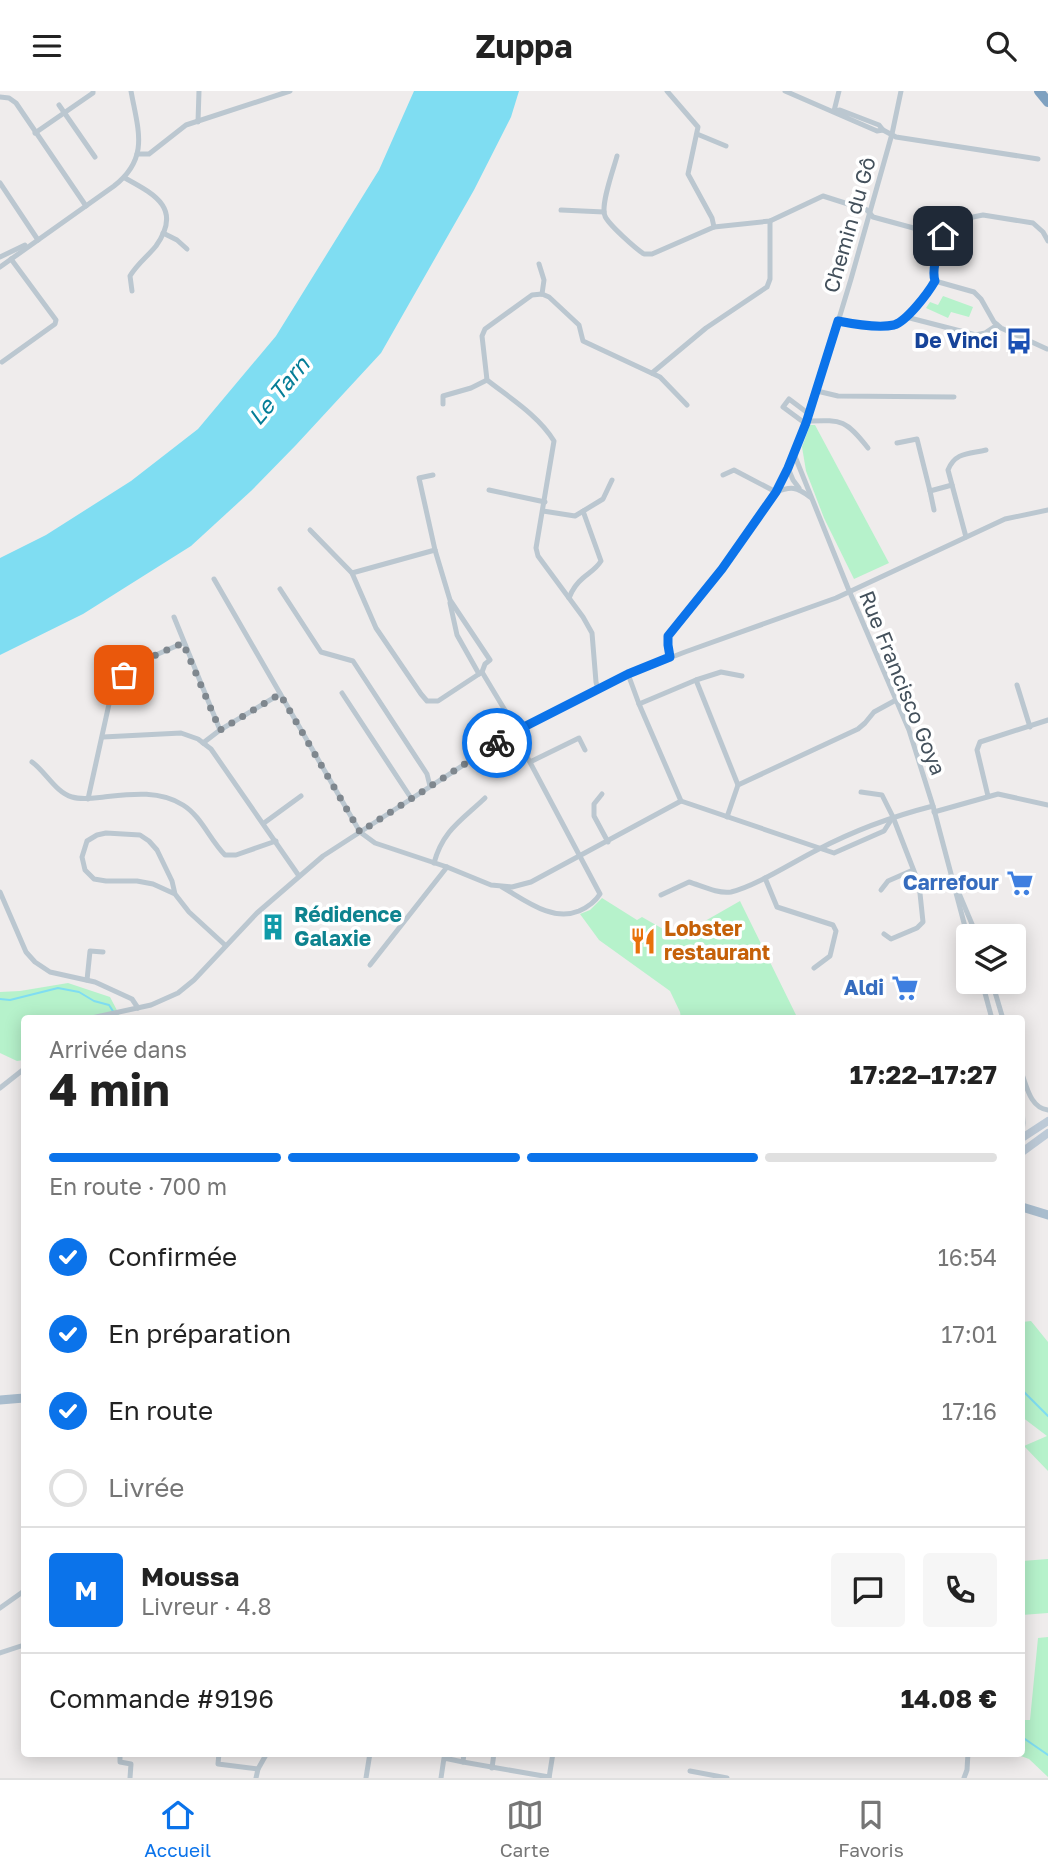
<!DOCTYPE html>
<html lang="fr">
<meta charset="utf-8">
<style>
:root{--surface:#fff;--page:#f6f6f6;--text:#222;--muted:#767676;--line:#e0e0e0;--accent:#0b73ea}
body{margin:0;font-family:"Golos Text",sans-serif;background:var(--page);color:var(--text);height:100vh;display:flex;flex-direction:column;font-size:26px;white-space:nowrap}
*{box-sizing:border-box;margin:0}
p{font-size:23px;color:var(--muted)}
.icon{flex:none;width:38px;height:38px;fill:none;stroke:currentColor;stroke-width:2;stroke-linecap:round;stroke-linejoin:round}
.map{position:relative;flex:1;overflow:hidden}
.drawer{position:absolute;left:21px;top:924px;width:1004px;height:742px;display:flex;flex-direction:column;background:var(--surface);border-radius:7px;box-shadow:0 4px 18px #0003}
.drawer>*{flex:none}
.controls{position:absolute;left:956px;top:833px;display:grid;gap:14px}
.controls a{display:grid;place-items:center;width:70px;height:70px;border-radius:7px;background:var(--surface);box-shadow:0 4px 18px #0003;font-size:35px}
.pin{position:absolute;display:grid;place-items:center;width:60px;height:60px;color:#fff;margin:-30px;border-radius:14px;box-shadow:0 4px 10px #0006}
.courier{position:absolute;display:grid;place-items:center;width:70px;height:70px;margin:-35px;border:5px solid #0b73ea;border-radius:50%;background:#fff;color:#222;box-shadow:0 2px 9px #0007}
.overview em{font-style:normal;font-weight:700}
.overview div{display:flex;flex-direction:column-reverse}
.overview{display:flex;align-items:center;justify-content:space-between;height:119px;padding:0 28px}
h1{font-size:46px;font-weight:700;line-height:52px}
.bar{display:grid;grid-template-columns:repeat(4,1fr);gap:10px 7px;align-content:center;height:84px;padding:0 28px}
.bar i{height:9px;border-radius:5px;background:var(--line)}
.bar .on{background:var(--accent)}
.bar p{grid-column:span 4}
.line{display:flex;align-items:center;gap:18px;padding:0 28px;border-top:2px solid var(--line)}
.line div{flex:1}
.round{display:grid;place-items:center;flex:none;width:74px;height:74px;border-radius:7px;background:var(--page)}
ol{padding:0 28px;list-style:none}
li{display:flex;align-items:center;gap:21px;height:77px}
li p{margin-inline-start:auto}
li .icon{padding:7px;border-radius:50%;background:var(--accent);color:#fff;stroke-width:4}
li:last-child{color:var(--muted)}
li i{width:38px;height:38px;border:4px solid var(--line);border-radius:50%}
header{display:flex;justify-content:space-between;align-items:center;height:91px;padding:0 28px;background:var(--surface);font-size:32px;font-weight:700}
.tabs{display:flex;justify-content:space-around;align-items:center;height:98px;border-top:2px solid var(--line);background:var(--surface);font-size:19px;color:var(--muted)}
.tabs a{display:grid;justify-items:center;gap:4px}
.tabs .on{color:var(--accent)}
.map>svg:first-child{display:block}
.green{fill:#b6f2cb}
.water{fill:#7fddf2}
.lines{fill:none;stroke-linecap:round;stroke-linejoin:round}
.stream{stroke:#7fddf2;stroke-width:2}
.street{stroke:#bbc7d0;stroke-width:5}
.secondary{stroke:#bdcad7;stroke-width:8}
.primary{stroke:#a9bdce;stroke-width:9}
.highway{stroke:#7fa1c0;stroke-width:10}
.done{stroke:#7f878e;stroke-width:7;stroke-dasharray:0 12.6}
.route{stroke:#0b73ea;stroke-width:9}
.labels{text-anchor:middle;stroke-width:7;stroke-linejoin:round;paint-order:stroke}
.street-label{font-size:21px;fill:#43505b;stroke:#fff}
.transit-label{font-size:21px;font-weight:bold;fill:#164399;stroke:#fff;text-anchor:end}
.shop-label{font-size:21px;font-weight:bold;fill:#366cbe;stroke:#fff;text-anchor:end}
.culture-label{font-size:21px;font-weight:bold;fill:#0d838f;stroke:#fff;text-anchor:start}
.food-label{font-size:21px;font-weight:bold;fill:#c56008;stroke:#fff;text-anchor:start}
.water-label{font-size:23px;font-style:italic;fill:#047d97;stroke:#fff}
</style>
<header><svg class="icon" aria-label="menu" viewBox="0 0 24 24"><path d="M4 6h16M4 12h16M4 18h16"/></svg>Zuppa<svg class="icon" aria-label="search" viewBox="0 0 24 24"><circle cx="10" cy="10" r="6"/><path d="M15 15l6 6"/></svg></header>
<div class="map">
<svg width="1048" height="1687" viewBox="0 0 1048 1687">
<rect width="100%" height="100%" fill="#efecec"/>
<!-- green -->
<g class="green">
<polygon points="943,205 973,216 969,226 951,221 948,227 926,217 930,211 938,214"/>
<polygon points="810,334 815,334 889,472 854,488 824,427 806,380 802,356"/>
<polygon points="602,807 637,829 642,826 677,846 740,810 796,924 783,928 681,927 680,921 670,900 599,849 580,823 590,819"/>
<polygon points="68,892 110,906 121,927 24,928 24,969 17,970 0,962 0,901 20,900"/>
<polygon points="1031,1230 1048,1251 1048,1380 1024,1355 1047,1345 1022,1326 1022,1231"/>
<polygon points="1048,1468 1048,1522 1022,1524 1022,1470"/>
<polygon points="1048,1546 1048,1686 1029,1668 1015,1663 1022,1662 1022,1629 1030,1629 1038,1547"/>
</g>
<!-- water -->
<polygon class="water" points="414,0 519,0 511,26 474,99 381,262 296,354 251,400 191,455 83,523 0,564 0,467 46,444 131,390 198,338 276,245 379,79"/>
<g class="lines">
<!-- stream -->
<g class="stream">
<polyline points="0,908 10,909 58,897 79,901 94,910 109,914 118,928"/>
<polyline points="1022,1299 1048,1325"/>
<polyline points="1022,1646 1048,1664"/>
</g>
<!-- street -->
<g class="street">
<polyline points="667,0 698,36 688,83 712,127 714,136"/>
<polyline points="785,0 877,40 883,39 879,34 840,19 834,20"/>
<polyline points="0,6 9,7 16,12 86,115"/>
<polyline points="59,14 95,66"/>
<polyline points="834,20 839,0"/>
<polyline points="198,31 199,0"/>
<polyline points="883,39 896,46 1038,68"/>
<polyline points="35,42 93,2 93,0"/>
<polyline points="697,43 726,55"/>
<polyline points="137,63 149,63 186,34 290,0"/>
<path d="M617,65C614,77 600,114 605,125C608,133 636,158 644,163H652L714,136L770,130L823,105L867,119L873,126L943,145"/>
<path d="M125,87C154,103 183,117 156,155C148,165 137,173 130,185L132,200"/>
<polyline points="0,92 38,149"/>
<polyline points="561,119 604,121"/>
<polyline points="163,142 177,149 187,158"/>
<polyline points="943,145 973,126 983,124 1033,132 1043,141 1048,150"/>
<polyline points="0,166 25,154"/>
<polyline points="539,173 544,189 542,203"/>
<path d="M0,176L114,95C150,67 138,39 131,0"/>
<polyline points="935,190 974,201 981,208 994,231 1001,237 1047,258"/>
<polyline points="906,226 976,244 985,242 997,234"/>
<path d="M838,230C852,233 880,237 894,234C908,230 928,202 935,190C931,177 939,159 943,145"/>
<polyline points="2,271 55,233 56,229 11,168"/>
<polyline points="652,282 706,237 767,196 770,188 770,130"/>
<polyline points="817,300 838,305 954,306"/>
<polyline points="443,313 443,305 471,297 487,289"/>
<path d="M807,330C842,329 845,328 868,357"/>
<polyline points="806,333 783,316 789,308 809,323"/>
<polyline points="897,352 917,348 930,400 952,394"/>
<polyline points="794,363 848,497 909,639 933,715 968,847"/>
<polyline points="788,377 793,389 799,397"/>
<path d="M433,384L419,387L435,459L450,509L490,569L485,573L482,581L515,636L516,645L600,803C595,811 588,816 579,820C552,831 525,809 502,796"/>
<path d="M723,384L734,379L776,401C791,395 797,396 810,406"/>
<polyline points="489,399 545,411"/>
<polyline points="930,400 934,419"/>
<polyline points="543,420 575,425 603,408 612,389"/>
<polyline points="310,439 352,482 376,537 421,603 427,610 438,610 482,581"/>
<path d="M966,446L948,379C955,361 969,363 986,359"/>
<polyline points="352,482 435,459"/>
<polyline points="214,488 360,741 375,752 447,776 491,794 512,796 531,791 681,710"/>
<polyline points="280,498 321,561 353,570 427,683 430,695"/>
<path d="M569,507C572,499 577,492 583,487C590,481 596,478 601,470L583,420"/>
<polyline points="450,512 457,544 479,583"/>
<polyline points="174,526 220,639"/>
<polyline points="670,566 668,554 668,545 722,478 776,401 788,377 817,300 851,188 892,43 901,0"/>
<polyline points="628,583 639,613 681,710 834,762 884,740 893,726"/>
<polyline points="696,589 738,694"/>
<polyline points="1017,594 1030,636"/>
<path d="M598,598L596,591L592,542L583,526L538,465L536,457L554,350C539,325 510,307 487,289L482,245L485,238L532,204L542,203L549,206L579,234L583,250L660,286L687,314"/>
<polyline points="342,602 411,707"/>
<polyline points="639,613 696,589 721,581 742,585"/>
<polyline points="103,646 181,642 198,648 211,658 299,785"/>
<polyline points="203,652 220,639 280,603"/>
<path d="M32,671C45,680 56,702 72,706C82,709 94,707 104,706C131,703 159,699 183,714C201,725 210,749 225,764H236L276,750"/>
<polyline points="530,671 579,647 585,659"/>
<polyline points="861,701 882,704 893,726 919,793 923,831 917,837 891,848 884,843"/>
<polyline points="602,703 594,713 594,725 608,751"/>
<polyline points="988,705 977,659 980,651 1048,629"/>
<polyline points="88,708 111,604 124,584 133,574 183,552"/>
<polyline points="934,721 998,703 1048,714"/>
<polyline points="727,726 738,694 858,638 865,632 874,621 896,609"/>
<polyline points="264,732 301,705"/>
<path d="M434,772C443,739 462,729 485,707"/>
<polyline points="765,787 777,816 833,834 836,840 830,865 814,877"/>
<polyline points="881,799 888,790 913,779"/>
<polyline points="958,800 977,845"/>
<polyline points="0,801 26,861 35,871 50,881 95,891 132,908 138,917"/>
<polyline points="175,803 153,793 137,790 106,790 94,788 85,779 82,766 87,750 97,744 106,742 140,744 149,750 157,759 172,790 175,803 189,821 225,854"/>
<path d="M661,804L689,791C702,795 718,803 731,801C756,795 793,771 817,759C853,740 894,725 933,715"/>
<polyline points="370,874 447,776"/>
<polyline points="87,889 90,860 103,861"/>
<polyline points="982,891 992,928"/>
<polyline points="992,891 1003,928"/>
<polyline points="87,928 151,914 178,902 194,889 257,822 323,765 516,640 628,583 685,561 836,507 1005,428 1048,419"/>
<path d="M1022,983C1027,997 1031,1017 1048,1019"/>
<polyline points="0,997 24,978"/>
<polyline points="1022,1018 1023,1032 1022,1041"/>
<polyline points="0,1517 24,1500"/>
<polyline points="0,1562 24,1554"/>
<polyline points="120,1662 120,1671 131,1673 130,1687"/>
<polyline points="219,1662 218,1673 258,1678"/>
<polyline points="464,1662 463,1671 549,1686"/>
<polyline points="492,1677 494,1662"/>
<polyline points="690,1680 727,1687"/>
<polyline points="256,1687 258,1678 267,1662"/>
<polyline points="366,1687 370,1662"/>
<polyline points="441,1687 444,1667 463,1671"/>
<polyline points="549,1687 553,1662"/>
<polyline points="964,1687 967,1679 968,1662"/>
</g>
<!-- secondary -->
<g class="secondary">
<polyline points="1022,1047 1048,1030"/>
<polyline points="1022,1061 1048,1042"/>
</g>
<!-- primary -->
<g class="primary">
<polyline points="1022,1116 1048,1124"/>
<polyline points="0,1309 24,1307"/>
</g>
<!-- highway -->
<polyline class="highway" points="1039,0 1048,11"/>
</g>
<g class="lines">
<!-- done -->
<polyline class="done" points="124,584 133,574 183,552 220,639 280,603 360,741 497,652"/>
<!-- route -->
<path class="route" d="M497,652L516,640L628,583L670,566L668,554V545L722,478L776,401L788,377L806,332L838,230C853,233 880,237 894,234C907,230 928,202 935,190C931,177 939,158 943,145"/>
</g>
<!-- icons -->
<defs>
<g id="bus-bare" transform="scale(2.1)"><path d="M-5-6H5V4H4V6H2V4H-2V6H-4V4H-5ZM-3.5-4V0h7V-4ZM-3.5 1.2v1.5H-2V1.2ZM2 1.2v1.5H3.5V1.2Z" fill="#1a4fb4" stroke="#fff" stroke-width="2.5" paint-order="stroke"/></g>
<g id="supermarket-bare" transform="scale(2.1)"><path d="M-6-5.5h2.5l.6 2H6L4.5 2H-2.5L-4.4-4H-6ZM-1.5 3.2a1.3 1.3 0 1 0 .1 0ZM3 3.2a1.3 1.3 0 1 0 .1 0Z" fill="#3f7fe0" stroke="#fff" stroke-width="2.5" paint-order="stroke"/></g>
<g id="building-bare" transform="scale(2.1)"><path d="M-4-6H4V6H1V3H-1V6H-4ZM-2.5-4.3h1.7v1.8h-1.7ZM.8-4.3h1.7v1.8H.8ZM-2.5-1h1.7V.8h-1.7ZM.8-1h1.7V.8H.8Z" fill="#0f9aa8" stroke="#fff" stroke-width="2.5" paint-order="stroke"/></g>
<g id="restaurant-bare" transform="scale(2.1)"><path d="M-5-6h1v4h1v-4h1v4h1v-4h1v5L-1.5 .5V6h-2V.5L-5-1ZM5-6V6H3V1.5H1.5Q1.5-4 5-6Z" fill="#e8710a" stroke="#fff" stroke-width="2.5" paint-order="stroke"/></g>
</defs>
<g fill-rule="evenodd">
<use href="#bus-bare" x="1019" y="250"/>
<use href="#supermarket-bare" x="1020" y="792"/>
<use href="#building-bare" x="273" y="836"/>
<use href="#restaurant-bare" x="643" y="850"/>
<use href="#supermarket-bare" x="905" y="897"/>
</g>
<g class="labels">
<!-- street labels -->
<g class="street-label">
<text transform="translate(850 134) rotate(-74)" y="7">Chemin du Gô</text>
<text transform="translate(902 592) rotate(68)" y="7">Rue Francisco Goya</text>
</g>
<!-- transit labels -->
<g class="transit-label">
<text x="998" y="257">De Vinci</text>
</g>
<!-- shop labels -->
<g class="shop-label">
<text x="999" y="799">Carrefour</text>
<text x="884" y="904">Aldi</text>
</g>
<!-- culture labels -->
<g class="culture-label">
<text x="294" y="831">Rédidence<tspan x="294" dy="24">Galaxie</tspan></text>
</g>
<!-- food labels -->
<g class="food-label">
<text x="664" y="845">Lobster<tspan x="664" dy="24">restaurant</tspan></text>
</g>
<!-- water labels -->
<g class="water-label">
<text transform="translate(279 300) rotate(-50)" y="8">Le Tarn</text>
</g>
</g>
</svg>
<div class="controls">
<a><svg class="icon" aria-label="layers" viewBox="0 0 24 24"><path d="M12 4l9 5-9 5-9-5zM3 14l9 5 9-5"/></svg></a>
</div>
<div class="pin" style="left:124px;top:584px;background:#ea580c"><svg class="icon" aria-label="bag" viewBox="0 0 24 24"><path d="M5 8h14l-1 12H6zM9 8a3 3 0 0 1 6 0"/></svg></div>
<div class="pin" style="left:943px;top:145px;background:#1f2937"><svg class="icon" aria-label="home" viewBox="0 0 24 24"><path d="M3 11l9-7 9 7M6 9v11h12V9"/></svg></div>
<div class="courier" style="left:497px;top:652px"><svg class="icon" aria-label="bike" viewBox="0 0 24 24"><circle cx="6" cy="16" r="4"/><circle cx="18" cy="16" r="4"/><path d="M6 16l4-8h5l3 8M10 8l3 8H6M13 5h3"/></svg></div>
<section class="drawer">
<div class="overview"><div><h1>4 min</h1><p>Arrivée dans</p></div><em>17:22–17:27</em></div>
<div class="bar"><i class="on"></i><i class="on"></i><i class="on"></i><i></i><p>En route · 700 m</p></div>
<ol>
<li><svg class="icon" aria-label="check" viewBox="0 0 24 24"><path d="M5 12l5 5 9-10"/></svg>Confirmée<p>16:54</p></li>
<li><svg class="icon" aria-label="check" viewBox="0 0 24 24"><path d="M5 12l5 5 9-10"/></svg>En préparation<p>17:01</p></li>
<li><svg class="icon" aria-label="check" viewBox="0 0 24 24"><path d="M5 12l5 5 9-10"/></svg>En route<p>17:16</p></li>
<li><i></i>Livrée</li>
</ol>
<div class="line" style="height:126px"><b class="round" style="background:var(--accent);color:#fff">M</b><div><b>Moussa</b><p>Livreur · 4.8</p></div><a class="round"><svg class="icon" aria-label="chat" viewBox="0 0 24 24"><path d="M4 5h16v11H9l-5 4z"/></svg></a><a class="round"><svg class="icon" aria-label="phone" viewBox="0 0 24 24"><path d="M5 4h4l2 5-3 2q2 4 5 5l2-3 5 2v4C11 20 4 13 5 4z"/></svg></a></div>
<div class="line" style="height:91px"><div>Commande #9196</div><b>14.08 €</b></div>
</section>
</div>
<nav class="tabs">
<a class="on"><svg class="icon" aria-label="home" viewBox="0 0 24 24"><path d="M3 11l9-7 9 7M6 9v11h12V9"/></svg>Accueil</a>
<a><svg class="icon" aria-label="map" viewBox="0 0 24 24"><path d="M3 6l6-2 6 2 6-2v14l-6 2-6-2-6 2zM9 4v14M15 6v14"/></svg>Carte</a>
<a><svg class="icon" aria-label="saved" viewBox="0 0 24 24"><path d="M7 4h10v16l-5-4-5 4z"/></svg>Favoris</a>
</nav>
